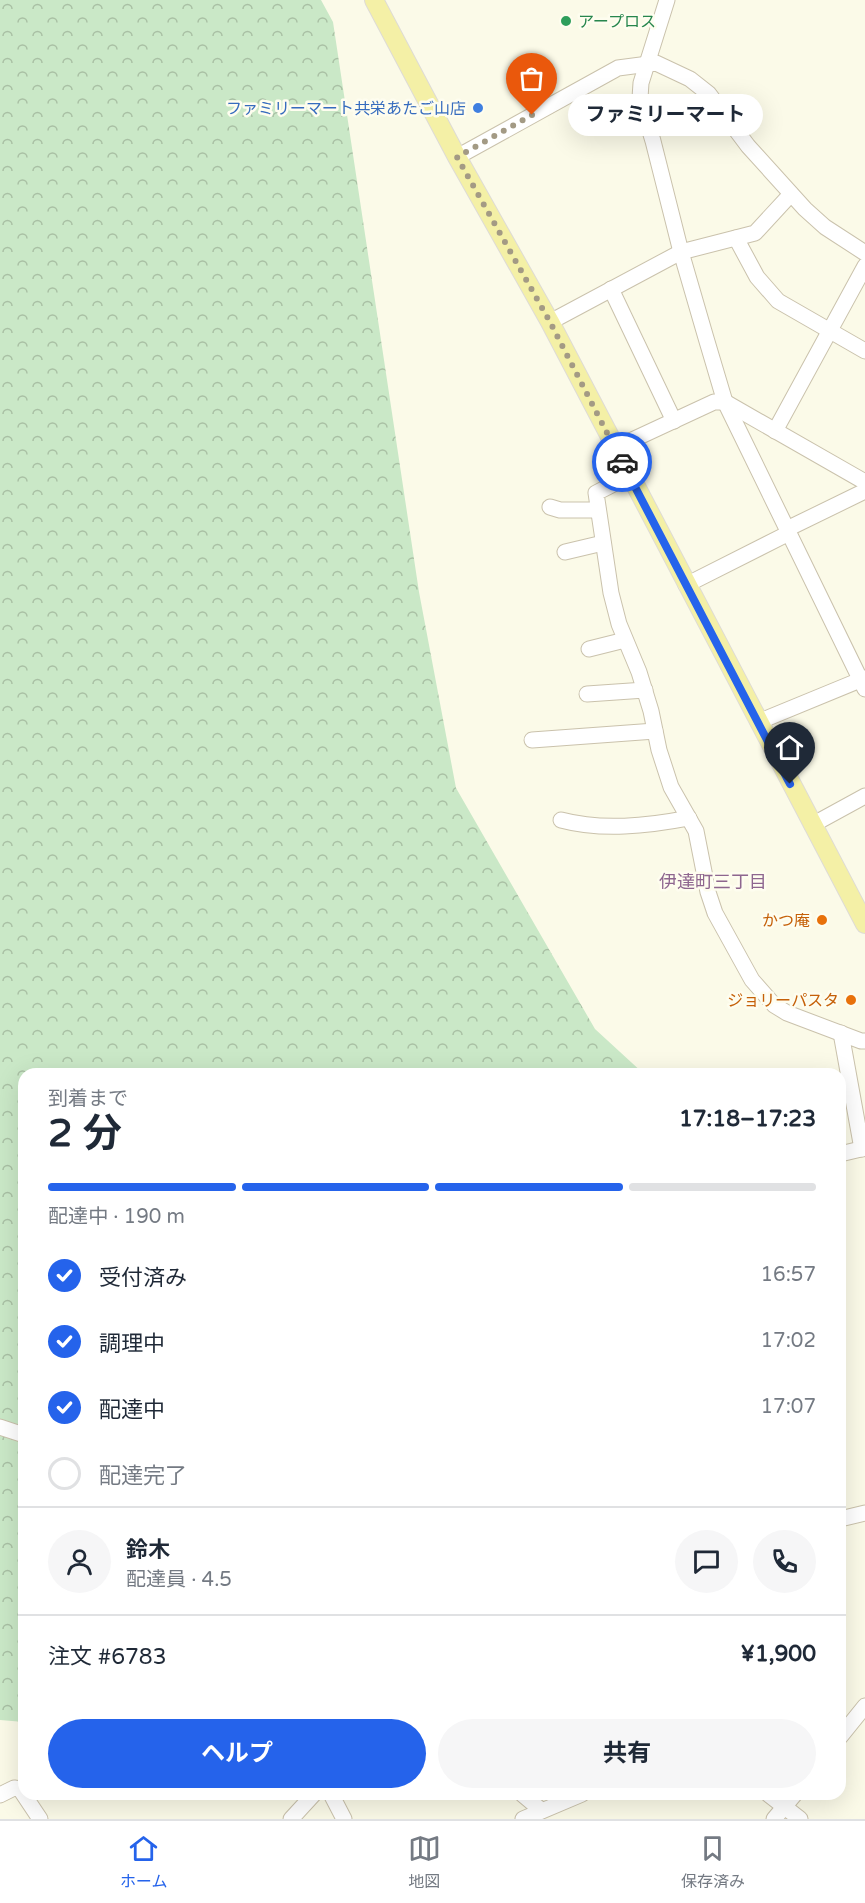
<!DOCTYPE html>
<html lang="ja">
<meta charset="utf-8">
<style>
:root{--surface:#fff;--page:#f6f6f7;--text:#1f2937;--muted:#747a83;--line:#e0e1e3;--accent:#2563eb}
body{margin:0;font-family:"Varela Round","Noto Sans JP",sans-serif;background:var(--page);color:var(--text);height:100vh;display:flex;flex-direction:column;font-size:22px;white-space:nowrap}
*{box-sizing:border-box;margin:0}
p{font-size:20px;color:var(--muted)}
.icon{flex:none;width:33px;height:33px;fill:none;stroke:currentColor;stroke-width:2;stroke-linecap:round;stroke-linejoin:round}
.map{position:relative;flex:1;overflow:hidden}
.sheet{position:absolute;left:18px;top:1068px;width:828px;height:732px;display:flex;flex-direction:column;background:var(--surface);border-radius:18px;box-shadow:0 6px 24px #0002}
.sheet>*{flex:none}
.pin{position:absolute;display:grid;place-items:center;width:51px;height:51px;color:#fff;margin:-62px -26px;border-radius:50% 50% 50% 0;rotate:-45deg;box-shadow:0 0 6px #0007}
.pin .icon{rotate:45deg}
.courier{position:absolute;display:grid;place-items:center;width:60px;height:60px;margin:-30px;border:4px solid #2563eb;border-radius:50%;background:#fff;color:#222;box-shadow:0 2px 8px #0007}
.bubble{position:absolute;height:42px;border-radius:21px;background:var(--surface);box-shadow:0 6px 24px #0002;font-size:20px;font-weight:700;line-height:42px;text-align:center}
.summary em{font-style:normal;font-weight:700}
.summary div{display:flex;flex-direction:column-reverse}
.summary{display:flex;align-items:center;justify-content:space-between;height:102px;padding:0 30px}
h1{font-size:39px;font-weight:700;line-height:45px}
.bar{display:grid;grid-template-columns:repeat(4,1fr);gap:9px 6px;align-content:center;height:72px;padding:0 30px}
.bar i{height:8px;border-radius:4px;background:var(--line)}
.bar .selected{background:var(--accent)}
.bar p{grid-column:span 4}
.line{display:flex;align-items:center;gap:15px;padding:0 30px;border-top:2px solid var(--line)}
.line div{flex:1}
.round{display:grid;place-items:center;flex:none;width:63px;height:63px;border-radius:32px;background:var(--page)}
ol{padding:0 30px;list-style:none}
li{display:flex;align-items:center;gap:18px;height:66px}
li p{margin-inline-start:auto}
li .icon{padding:6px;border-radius:50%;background:var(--accent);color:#fff;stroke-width:4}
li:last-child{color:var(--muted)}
li i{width:33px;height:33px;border:3px solid var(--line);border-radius:50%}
.primary-button{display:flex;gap:12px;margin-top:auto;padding:12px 30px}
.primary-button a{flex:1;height:69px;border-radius:36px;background:var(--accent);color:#fff;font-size:24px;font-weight:700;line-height:69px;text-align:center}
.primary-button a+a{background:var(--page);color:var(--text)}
.dock{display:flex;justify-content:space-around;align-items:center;height:84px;border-top:2px solid var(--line);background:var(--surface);font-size:16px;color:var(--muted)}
.dock a{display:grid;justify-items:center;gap:3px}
.dock .selected{color:var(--accent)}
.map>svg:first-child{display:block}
.forest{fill:url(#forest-crowns)}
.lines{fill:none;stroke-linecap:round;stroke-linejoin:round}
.minor-casing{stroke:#cac2ac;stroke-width:17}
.major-casing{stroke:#dedbd5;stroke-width:20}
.minor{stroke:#fff;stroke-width:15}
.major{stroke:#f4f0a6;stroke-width:18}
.done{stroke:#a39a84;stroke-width:6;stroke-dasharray:0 10.8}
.route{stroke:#2563eb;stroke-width:8}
.leisure-dot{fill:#2e9e5b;stroke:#fefdef;stroke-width:2}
.shop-dot{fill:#3f7fe0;stroke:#fefdef;stroke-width:2}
.food-dot{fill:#e8710a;stroke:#fefdef;stroke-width:2}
.labels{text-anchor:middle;stroke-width:5;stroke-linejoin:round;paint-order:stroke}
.leisure-label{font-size:16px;fill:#27864d;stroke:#fefdef;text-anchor:start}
.shop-label{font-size:16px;fill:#366cbe;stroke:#fefdef;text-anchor:end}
.food-label{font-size:16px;fill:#c56008;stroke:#fefdef;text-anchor:end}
.neighbourhood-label{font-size:18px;fill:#8e668f;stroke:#fefdef}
</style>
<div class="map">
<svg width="865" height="1819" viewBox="0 0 865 1819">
<defs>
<pattern id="forest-crowns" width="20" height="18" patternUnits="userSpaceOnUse" patternTransform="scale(1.5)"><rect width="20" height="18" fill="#cae8c7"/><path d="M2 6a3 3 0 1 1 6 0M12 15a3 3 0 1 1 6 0" fill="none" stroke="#a9c0a4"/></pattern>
</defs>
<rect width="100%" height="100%" fill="#fbfae8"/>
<!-- forest -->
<polygon class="forest" points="0,0 321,0 333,22 419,592 456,788 595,1029 644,1074 24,1074 24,1722 0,1720"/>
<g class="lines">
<!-- minor casing -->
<g class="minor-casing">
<g id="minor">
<polyline points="667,0 641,83 640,98 653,141 681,252 706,338 725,402 865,689"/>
<polyline points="457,157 618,68 656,63 690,79 709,94 748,146 805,209 825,227 865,253"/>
<polyline points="736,238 757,277 778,301 865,351"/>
<polyline points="611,289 674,421"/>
<polyline points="550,322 681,252 755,233 791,194"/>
<polyline points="775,431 865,266"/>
<polyline points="615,448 714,402 725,402 865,482"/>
<polyline points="629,476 596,493 611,593 619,624 639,672 651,711 659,750 671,787 696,831 708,892 715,913 752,980 774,1005 787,1013 861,1041 865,1041"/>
<polyline points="550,507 560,510 598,510"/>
<polyline points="787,529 865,491"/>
<polyline points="565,552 603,543"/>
<polyline points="686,585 789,533"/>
<polyline points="589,649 625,640"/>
<polyline points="587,694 645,690"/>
<polyline points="758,722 865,678"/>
<polyline points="532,740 655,731"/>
<path d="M561,820C602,831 647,826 689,818"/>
<polyline points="812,825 865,796"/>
<polyline points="841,1033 862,1149"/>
<polyline points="840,1154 865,1148"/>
<polyline points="0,1427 24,1435"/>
<polyline points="840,1519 865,1513"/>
<polyline points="840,1737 865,1706"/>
<polyline points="331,1794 344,1819"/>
<polyline points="522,1794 541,1810"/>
<polyline points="768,1794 800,1819"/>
<polyline points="0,1795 14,1788 20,1789 40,1819"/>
<polyline points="291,1819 314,1794"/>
<polyline points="523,1819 582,1794"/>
<polyline points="774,1819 795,1794"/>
</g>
</g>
<!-- major casing -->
<g class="major-casing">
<polyline id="major" points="374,0 457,157 550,322 865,924"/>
</g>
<!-- minor -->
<use href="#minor" class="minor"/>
<!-- major -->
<use href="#major" class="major"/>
</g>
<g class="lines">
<!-- done -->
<polyline class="done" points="532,115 457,157 550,322 622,462"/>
<!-- route -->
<polyline class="route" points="622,462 790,784"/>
</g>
<!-- markers -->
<circle class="leisure-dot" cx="566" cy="21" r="6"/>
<circle class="shop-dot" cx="478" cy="108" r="6"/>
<g class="food-dot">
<circle cx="822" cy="920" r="6"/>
<circle cx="851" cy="1000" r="6"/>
</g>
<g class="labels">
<!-- leisure labels -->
<g class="leisure-label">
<text x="578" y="27">アープロス</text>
</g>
<!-- shop labels -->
<g class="shop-label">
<text x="466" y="114">ファミリーマート共栄あたご山店</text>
</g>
<!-- food labels -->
<g class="food-label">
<text x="810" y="926">かつ庵</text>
<text x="839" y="1006">ジョリーパスタ</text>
</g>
<!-- neighbourhood labels -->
<g class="neighbourhood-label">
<text x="713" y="888">伊達町三丁目</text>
</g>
</g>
</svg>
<div class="pin" style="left:532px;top:115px;background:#ea580c"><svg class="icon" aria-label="bag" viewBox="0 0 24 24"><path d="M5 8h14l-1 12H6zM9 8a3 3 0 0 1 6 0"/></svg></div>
<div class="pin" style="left:790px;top:784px;background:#1f2937"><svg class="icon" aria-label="home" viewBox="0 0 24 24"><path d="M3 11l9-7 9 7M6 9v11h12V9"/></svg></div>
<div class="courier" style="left:622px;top:462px"><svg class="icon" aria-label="car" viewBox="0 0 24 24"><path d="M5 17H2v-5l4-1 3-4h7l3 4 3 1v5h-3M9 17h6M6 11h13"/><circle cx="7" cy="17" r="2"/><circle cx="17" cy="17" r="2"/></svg></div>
<div class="bubble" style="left:568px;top:94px;width:195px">ファミリーマート</div>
<section class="sheet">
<div class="summary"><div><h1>2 分</h1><p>到着まで</p></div><em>17:18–17:23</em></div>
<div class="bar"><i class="selected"></i><i class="selected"></i><i class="selected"></i><i></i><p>配達中 · 190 m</p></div>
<ol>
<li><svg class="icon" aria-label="check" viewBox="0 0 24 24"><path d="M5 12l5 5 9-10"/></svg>受付済み<p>16:57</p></li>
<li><svg class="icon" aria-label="check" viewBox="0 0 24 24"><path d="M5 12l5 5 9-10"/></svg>調理中<p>17:02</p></li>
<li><svg class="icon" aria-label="check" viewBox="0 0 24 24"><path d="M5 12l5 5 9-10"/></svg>配達中<p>17:07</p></li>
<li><i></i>配達完了</li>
</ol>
<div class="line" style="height:108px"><a class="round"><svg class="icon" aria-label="person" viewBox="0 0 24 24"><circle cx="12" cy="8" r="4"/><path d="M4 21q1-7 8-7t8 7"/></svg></a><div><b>鈴木</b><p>配達員 · 4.5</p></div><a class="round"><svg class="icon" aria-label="chat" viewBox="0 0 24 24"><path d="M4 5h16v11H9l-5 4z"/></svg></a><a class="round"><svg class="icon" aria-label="phone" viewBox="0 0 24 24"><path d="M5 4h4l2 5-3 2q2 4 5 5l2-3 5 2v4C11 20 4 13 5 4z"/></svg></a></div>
<div class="line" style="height:78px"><div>注文 #6783</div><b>¥1,900</b></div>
<div class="primary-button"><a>ヘルプ</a><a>共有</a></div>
</section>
</div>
<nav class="dock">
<a class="selected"><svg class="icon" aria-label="home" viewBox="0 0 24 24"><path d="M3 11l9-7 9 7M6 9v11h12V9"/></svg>ホーム</a>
<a><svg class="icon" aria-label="map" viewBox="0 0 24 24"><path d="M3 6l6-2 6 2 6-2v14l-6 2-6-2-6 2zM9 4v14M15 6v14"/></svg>地図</a>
<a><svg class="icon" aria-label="saved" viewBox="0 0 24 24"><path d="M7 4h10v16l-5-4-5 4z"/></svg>保存済み</a>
</nav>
